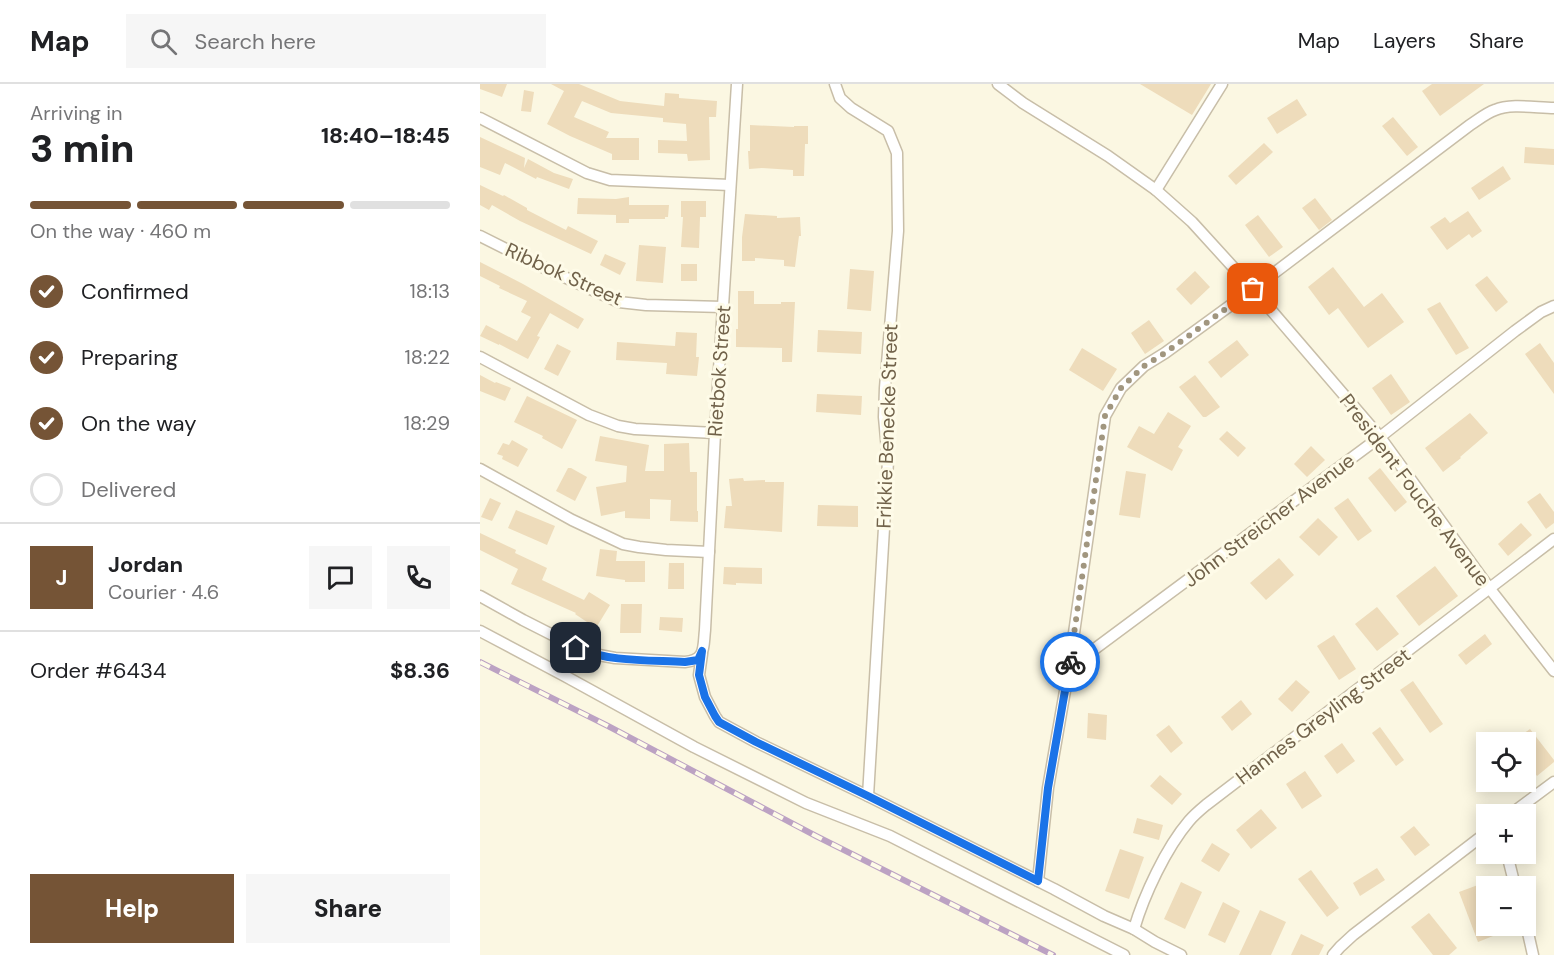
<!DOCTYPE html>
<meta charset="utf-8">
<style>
:root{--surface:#fff;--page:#f6f6f6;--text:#202124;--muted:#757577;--line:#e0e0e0;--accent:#755436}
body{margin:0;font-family:"DM Sans",sans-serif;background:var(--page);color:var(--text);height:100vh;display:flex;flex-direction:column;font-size:22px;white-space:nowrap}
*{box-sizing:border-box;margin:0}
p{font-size:20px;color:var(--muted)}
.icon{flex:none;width:33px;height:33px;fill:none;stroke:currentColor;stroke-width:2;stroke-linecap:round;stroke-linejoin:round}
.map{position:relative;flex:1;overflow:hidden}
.sheet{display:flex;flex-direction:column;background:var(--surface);width:480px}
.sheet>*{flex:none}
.controls{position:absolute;left:996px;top:648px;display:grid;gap:12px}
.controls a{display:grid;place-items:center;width:60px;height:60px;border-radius:0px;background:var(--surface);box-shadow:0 3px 15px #0003;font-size:30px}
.pin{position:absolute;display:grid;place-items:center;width:51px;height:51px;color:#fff;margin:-26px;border-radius:12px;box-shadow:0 3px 9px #0006}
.courier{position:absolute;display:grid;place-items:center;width:60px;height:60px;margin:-30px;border:4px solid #1a73e8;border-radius:50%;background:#fff;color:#222;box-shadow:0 2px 8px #0007}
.summary em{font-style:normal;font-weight:800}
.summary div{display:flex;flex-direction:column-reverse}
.summary{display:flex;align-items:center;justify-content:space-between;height:102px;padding:0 30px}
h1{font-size:39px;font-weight:800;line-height:45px}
.bar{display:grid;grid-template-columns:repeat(4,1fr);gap:9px 6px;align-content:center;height:72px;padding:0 30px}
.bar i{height:8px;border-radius:4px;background:var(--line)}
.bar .on{background:var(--accent)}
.bar p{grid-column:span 4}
.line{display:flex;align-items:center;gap:15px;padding:0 30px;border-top:2px solid var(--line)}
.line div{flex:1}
.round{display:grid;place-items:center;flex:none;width:63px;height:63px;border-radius:0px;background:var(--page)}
ol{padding:0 30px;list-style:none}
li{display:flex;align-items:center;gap:18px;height:66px}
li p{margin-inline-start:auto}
li .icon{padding:6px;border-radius:50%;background:var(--accent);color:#fff;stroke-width:4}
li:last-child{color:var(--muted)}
li i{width:33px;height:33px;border:3px solid var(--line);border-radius:50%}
.action{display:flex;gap:12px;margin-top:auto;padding:12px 30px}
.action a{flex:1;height:69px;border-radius:0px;background:var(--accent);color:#fff;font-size:24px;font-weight:800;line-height:69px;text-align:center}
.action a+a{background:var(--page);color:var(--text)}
header{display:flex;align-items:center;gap:36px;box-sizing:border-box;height:84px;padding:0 30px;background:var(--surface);border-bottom:2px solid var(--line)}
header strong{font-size:28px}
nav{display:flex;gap:33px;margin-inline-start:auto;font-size:21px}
.search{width:420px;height:54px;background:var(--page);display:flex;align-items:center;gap:15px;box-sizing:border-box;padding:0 21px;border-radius:0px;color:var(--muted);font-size:22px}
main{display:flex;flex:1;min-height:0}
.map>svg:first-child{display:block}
.building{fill:#eedcbb}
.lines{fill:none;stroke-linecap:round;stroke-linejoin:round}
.minor-casing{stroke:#c8bea8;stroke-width:13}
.minor{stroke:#fff;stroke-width:10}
.rail-casing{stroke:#bca2c3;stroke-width:6}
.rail{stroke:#fefbe8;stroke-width:4;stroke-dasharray:11;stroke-linecap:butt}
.done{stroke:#a1967f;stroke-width:6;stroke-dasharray:0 10.8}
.route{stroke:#1a73e8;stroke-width:8}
.labels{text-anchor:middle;stroke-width:6;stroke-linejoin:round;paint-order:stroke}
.street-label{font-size:20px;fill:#71624a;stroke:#fefbe8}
</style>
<header>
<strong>Map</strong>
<div class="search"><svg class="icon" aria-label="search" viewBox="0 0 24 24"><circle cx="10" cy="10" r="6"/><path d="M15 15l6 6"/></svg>Search here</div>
<nav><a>Map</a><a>Layers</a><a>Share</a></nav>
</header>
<main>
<section class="sheet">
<div class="summary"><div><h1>3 min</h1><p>Arriving in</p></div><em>18:40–18:45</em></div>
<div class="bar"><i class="on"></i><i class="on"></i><i class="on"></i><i></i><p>On the way · 460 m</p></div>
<ol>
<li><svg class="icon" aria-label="check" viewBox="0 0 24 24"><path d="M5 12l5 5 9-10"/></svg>Confirmed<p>18:13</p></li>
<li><svg class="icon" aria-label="check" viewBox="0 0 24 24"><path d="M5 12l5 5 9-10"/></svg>Preparing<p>18:22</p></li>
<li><svg class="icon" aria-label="check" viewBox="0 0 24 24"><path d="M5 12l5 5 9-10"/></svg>On the way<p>18:29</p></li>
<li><i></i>Delivered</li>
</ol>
<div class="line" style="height:108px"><b class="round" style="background:var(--accent);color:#fff">J</b><div><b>Jordan</b><p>Courier · 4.6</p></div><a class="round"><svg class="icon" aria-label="chat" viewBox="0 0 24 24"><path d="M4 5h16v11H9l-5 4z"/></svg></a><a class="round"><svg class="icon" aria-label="phone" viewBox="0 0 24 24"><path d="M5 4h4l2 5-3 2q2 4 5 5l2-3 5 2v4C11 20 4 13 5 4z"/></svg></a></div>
<div class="line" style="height:78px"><div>Order #6434</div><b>$8.36</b></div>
<div class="action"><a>Help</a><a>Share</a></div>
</section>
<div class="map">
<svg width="1074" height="871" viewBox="0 0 1074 871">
<rect width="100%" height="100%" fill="#fbf7e2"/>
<!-- building -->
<g class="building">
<polygon points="0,0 27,0 22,13 0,5"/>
<polygon points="71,0 99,0 140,17 184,22 185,9 199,10 199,14 237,17 236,33 229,33 230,76 208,77 207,70 178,69 178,56 207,57 206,40 183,38 183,34 131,29 102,17 94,33 129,48 126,54 159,54 159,76 132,76 132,70 90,52 67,40 84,7"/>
<polygon points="660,0 731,0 712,31"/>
<polygon points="952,0 1004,0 960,32 942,7"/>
<polygon points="44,6 54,8 51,28 41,27"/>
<polygon points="817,15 827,31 797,50 787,34"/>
<polygon points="913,33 938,63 927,72 902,42"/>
<polygon points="270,41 314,43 314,42 328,42 328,60 325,60 324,92 313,92 313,86 282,84 269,85 268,67 270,67"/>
<polygon points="0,53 45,74 44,84 48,75 74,89 93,95 89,105 57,93 56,95 25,79 20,91 0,83"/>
<polygon points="784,59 793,68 756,101 748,92"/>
<polygon points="1045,63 1074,65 1074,81 1044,79"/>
<polygon points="1023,82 1031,95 999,116 991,104"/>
<polygon points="0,101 23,112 24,111 47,124 47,126 86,146 88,142 118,157 111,170 40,137 12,121 9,126 0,121"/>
<polygon points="149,113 149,121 189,121 188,133 185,133 185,135 149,135 149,139 136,139 136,131 97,130 98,114 136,115"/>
<polygon points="835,114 852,136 839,146 822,124"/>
<polygon points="201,117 226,117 226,133 220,133 219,164 201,163 203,133 201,133"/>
<polygon points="988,127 1002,147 992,154 989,150 967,166 950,143 965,133 970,139"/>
<polygon points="265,130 297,132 297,134 320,133 321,152 319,152 315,183 304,182 304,176 275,174 275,177 262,177 262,153"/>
<polygon points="778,131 803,163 789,173 765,141"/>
<polygon points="159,161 186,163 183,199 156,197"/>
<polygon points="125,170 146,179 140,191 120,181"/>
<polygon points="0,178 43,200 104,235 98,245 70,229 57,252 60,253 48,275 19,260 19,261 0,252 6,241 37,257 51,233 41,228 47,217 19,204 20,202 0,192"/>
<rect x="201" y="180" width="16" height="17"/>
<polygon points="853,183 884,223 902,209 924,238 888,264 858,224 849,231 828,203"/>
<polygon points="370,185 394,187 391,227 367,225"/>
<polygon points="715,187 730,203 711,221 696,205"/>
<polygon points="1007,192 1028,218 1016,228 995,201"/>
<polygon points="258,207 274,207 274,220 301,220 301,218 315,218 312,278 302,278 302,264 256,263 256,245 258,245"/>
<polygon points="960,218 989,264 976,271 947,225"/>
<polygon points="669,236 684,257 665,270 651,249"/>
<polygon points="338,246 382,248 381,270 337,268"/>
<polygon points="196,248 217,249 216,273 219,273 217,292 186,290 187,279 136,276 137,258 195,262"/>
<polygon points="757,256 769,271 741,294 728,278"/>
<polygon points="1060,259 1074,279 1074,310 1045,270"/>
<polygon points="77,260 91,267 78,292 64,285"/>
<polygon points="602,264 637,285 623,307 589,286"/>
<polygon points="911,290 930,318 911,331 892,304"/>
<polygon points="0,291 15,299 16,298 31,304 25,317 0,307"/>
<polygon points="715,291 740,323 726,333 723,333 699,303"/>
<polygon points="337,310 382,312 381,331 336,328"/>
<polygon points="47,312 97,336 82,365 62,354 63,352 34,338"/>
<polygon points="688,328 711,342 698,363 703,366 692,387 647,363 659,342 674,350"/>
<polygon points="990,329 1008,349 980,373 981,374 963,388 945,364"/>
<polygon points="747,347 766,364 758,373 739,355"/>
<polygon points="120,352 169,361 165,387 184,387 184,360 209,359 210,388 217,388 217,427 218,427 218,438 190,437 191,416 170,415 170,435 145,434 145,427 121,432 116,403 146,398 147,382 115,377"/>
<polygon points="32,356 48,365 38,383 22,375 23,372 17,370 23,359 29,361"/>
<polygon points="831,362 845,376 827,393 814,380"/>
<polygon points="88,384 91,384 107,393 95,417 76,407"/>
<polygon points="900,384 927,418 915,428 888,394"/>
<polygon points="646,387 666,390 660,434 639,431"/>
<polygon points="263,394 264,397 285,396 285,398 304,398 302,448 244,444 246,422 252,422 249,395"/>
<polygon points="1060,409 1074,428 1074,439 1066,445 1047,418"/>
<polygon points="10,414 21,419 12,437 1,433"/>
<polygon points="868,414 892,447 878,457 854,424"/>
<polygon points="338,421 378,422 378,443 337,442"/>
<polygon points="36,426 75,442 67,461 28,444"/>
<polygon points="838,434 858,453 839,472 819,453"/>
<polygon points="1041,439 1052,451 1028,472 1018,460"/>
<polygon points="0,449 36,466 35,469 67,484 62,496 104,516 109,508 130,521 116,544 95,530 96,529 31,500 38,485 0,466"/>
<polygon points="120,465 137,467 136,477 165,477 165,498 145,498 145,496 116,492"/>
<polygon points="799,474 814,491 786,516 770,499"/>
<polygon points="189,479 204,479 204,505 188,505"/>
<polygon points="955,482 978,512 939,542 916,512"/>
<polygon points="244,483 282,484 282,500 256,499 256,501 243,500"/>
<polygon points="141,520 162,520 161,549 140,549"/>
<polygon points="897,523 919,550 897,567 875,540"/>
<polygon points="180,533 203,534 202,548 179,546"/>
<polygon points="1005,550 1012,560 986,581 978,571"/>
<polygon points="854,551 876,585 859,596 837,562"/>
<polygon points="816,596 830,608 812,628 798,615"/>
<polygon points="933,597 963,640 950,649 920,606"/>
<polygon points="761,616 772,630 752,647 741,633"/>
<polygon points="608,629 627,631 626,656 607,654"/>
<polygon points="689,641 703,659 691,669 676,651"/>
<polygon points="900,643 924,676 916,682 892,649"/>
<polygon points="1050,645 1074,676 1074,678 1057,692 1046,677 1046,658 1032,658"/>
<polygon points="862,659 875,677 857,690 844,672"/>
<polygon points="825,687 842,712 822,725 806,700"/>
<polygon points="680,691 702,710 692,721 670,702"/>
<polygon points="781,725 797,744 771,765 756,746"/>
<polygon points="657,734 683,741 679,756 653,749"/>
<polygon points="934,742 950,761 935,772 920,753"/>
<polygon points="732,759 750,770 739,788 721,777"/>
<polygon points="640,765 664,773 649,815 625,807"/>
<polygon points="897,784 905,796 880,812 873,799"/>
<polygon points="831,786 859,824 847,833 818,795"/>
<polygon points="701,798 722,808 705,845 684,835"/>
<polygon points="1006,798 1006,842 1038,842 998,858 979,808"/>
<polygon points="743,818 760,827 745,859 728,851"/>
<polygon points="780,826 806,838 791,871 759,871"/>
<polygon points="949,829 977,864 969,871 953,871 931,843"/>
<polygon points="821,850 844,861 839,871 811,871"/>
</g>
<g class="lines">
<!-- minor casing -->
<g class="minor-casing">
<g id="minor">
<polyline points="355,0 360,14 371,24 408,47 417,69 418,147 405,304 404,333 408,377 388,712"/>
<polyline points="518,0 543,19 628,72 676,106 712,138 773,205 900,353 1010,505 1074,587"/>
<polyline points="0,34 107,89 130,96 250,101"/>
<polyline points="676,106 742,0"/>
<polyline points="0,152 56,180 139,218 166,221 243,223"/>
<polyline points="0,273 109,331 138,342 155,345 235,349"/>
<polyline points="0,385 92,436 143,460 159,463 186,466 229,468"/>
<path d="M0,512L43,536L108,569L135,574L205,578C226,576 223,564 225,546L235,349L257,0"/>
<polyline points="0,547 83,591 214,663 326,719 410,752 644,871"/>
<polyline points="222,570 219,591 225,613 235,632 239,638 276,658 388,712 574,805 624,832 654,845 675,858 701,871"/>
<polyline points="589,584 900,353 1035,247 1061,228 1074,222"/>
<polyline points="1031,730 1074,698"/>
<polyline points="1027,770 1035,802"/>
<path d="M558,797L568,704L589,584L625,332L641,304L664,282L685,269L773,205L990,41C998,36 1006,29 1015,26C1031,19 1057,24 1074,24"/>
<polyline points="1046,840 1053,871"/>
<path d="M654,845C664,811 686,764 709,737C714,731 720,726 726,721L1074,455"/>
<polyline points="853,871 860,863 873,851 1006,749"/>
</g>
</g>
<!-- minor -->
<use href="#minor" class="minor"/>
<!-- rail casing -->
<g class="rail-casing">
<polyline id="rail" points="0,578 128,642 336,752 573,871"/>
</g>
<!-- rail -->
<use href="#rail" class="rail"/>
</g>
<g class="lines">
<!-- done -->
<polyline class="done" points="590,578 625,332 641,304 664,282 685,269 773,205"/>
<!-- route -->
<path class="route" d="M96,564C129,578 169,576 205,578L218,576L222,567L219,591L225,613L235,632L239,638L276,658L388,712L558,797L568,704L590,578"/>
</g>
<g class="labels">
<!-- street labels -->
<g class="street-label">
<text transform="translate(84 190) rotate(24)" y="7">Ribbok Street</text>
<text transform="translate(239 287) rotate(-86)" y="7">Rietbok Street</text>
<text transform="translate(407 342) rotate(-88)" y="7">Frikkie Benecke Street</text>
<text transform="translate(935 406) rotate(53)" y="7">President Fouche Avenue</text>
<text transform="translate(789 436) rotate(-37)" y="7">John Streicher Avenue</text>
<text transform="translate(843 632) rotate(-37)" y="7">Hannes Greyling Street</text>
</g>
</g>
</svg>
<div class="controls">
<a><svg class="icon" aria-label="locate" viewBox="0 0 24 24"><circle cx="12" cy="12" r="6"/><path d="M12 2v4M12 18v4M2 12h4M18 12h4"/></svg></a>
<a>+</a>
<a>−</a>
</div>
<div class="pin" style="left:773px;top:205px;background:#ea580c"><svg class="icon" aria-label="bag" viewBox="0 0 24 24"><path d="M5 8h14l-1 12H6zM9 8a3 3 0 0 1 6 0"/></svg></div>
<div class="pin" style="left:96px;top:564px;background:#1f2937"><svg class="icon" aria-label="home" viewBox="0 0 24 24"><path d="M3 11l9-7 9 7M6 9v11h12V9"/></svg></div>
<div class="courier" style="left:590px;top:578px"><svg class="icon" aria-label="bike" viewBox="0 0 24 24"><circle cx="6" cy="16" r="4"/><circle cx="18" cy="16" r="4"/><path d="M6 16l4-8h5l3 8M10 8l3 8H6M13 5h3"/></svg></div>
</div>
</main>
